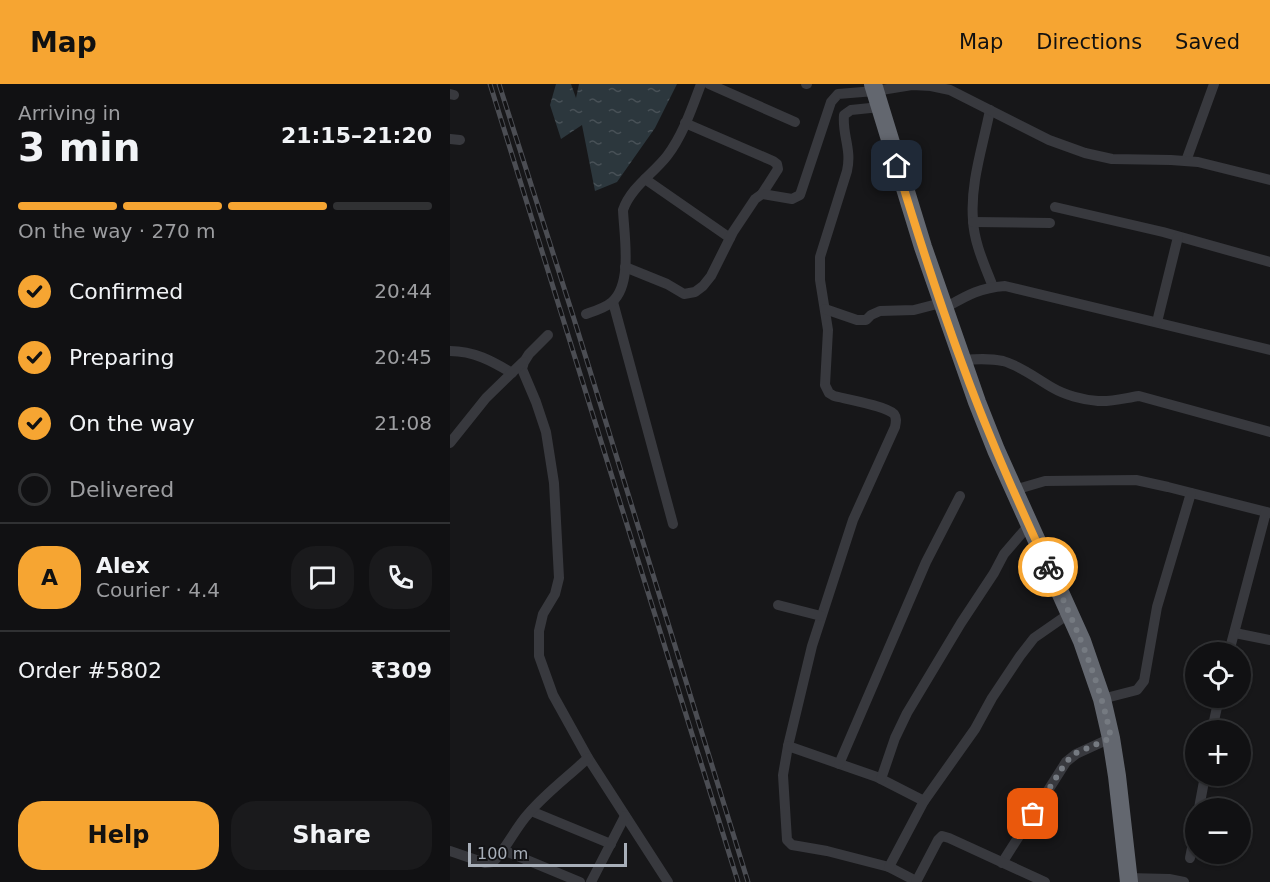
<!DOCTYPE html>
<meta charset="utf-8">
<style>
:root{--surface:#111113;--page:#1a1a1c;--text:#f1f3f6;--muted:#9c9da0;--line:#303133;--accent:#f6a532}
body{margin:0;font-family:"DejaVu Sans",sans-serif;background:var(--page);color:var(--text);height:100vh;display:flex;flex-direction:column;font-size:22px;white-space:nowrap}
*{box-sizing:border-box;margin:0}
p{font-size:20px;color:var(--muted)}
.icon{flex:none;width:33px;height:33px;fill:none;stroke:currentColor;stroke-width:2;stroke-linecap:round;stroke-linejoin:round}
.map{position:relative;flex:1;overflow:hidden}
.details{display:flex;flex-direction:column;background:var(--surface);width:450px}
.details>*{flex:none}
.controls{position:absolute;left:735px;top:558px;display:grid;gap:12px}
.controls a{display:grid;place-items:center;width:66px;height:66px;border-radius:50%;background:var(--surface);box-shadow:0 2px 4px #0004,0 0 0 2px var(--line);font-size:30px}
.scale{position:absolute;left:18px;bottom:15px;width:159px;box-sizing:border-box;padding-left:6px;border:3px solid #a8afb9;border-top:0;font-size:16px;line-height:21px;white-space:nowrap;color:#a8afb9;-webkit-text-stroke:4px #121214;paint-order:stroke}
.pin{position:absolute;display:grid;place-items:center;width:51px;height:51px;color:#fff;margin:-26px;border-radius:12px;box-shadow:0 3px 9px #0006}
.courier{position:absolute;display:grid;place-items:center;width:60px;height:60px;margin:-30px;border:4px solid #f6a532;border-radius:50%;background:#fff;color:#222;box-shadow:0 2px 8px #0007}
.head em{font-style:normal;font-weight:800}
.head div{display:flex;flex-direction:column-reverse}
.head{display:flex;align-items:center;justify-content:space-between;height:102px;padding:0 18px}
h1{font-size:39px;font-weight:800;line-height:45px}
.bar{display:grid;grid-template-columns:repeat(4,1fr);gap:9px 6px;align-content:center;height:72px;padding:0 18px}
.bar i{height:8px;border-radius:4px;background:var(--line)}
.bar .current{background:var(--accent)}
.bar p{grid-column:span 4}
.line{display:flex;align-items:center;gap:15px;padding:0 18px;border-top:2px solid var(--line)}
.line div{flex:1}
.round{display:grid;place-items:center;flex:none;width:63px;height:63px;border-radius:24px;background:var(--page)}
ol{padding:0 18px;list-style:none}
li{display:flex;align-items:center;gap:18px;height:66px}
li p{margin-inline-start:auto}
li .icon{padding:6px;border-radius:50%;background:var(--accent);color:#111;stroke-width:4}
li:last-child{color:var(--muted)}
li i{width:33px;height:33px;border:3px solid var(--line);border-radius:50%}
.primary-button{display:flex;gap:12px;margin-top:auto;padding:12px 18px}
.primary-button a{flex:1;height:69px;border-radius:24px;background:var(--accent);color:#111;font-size:24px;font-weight:800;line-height:69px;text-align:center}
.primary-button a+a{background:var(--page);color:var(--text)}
header{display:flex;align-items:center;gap:36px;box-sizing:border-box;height:84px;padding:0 30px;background:var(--accent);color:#111}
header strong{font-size:28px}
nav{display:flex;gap:33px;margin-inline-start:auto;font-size:21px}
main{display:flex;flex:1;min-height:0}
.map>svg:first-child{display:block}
.water{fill:url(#water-ripples)}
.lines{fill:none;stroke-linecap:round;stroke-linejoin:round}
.street{stroke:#38393e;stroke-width:10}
.highway{stroke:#63676f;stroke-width:18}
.rail-casing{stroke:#4b4d53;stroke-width:5}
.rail{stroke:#121214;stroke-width:3;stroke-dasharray:9;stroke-linecap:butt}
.done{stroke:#757a81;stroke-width:6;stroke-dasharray:0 10.8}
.route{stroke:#f6a532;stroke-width:8}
</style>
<header>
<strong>Map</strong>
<nav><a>Map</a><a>Directions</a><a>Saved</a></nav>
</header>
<main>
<section class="details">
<div class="head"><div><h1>3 min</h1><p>Arriving in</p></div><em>21:15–21:20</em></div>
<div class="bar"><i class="current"></i><i class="current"></i><i class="current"></i><i></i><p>On the way · 270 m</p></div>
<ol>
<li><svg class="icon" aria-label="check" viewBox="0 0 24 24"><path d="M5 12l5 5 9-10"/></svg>Confirmed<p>20:44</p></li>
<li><svg class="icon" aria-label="check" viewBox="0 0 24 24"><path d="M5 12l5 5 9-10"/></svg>Preparing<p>20:45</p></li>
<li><svg class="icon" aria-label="check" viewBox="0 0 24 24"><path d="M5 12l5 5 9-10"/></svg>On the way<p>21:08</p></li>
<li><i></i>Delivered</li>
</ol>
<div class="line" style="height:108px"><b class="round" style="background:var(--accent);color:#111">A</b><div><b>Alex</b><p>Courier · 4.4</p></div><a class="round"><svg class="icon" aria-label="chat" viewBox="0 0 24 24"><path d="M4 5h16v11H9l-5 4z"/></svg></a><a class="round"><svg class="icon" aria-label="phone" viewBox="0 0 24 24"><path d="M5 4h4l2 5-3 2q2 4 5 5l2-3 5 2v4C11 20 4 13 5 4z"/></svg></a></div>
<div class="line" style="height:78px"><div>Order #5802</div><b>₹309</b></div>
<div class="primary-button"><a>Help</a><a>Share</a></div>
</section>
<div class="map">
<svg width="820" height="798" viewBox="0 0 820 798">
<defs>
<pattern id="water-ripples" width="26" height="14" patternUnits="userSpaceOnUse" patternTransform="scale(1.5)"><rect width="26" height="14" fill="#2c373d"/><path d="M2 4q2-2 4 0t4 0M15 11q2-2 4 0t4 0" fill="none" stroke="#485157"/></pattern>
</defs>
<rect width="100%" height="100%" fill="#171719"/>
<!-- water -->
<polygon class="water" points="106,0 121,0 126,14 129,0 227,0 205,44 167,98 145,107 132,41 111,55 100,21"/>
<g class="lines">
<!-- street -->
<g class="street">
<polyline points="259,0 345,38"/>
<polyline points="356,0 357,0"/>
<polyline points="0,10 4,11"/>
<path d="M430,23L401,26L394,31C392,51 402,65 397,87L370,173V196L378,246L375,301L379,309L384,312C396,315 436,322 444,330C447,334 446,338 445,343L403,436L362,562L338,662L333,691L337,756L342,761L348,762L377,767L439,783L466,797"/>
<path d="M540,26C533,62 520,99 523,136C524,159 535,182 543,203"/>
<polyline points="235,39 323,77 327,80 328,85 312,110"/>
<polyline points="0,55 10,56"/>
<polyline points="736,77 764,0"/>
<polyline points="195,95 280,154"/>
<polyline points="605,123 713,148 820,178"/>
<polyline points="523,138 600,139"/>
<polyline points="175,183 217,200 234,210 245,208 253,202 261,192 283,148 305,115 312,110 342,115 350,111 381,18 388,10 425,7 462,1 481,2 500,6 599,56 635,69 662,75 721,76 748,78 820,96"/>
<polyline points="163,218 223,440"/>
<polyline points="375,225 407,236 416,236 421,231 430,227 464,226 491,219"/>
<path d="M493,225C516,212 528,204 555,202L820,266"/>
<path d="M136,230C145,227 155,224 162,218C183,200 174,151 173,126C181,103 203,90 217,72C233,51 242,24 251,0"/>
<polyline points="707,238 728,153"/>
<polyline points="98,251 79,270 74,278 72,285 86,318 96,348 104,399 109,494 105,510 93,530 89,547 89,572 103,611 138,674 218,798"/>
<path d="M0,267C24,267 42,277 62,289"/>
<path d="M511,276C526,275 539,274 553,277C571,282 587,295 603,304C615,311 633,316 648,317C662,318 675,314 689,312L820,348"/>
<polyline points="0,359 36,314 73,278"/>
<polyline points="564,406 595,397 686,396 718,403 820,429"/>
<polyline points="328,521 371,532"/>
<polyline points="785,549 820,556"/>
<polyline points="779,568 816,428"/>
<polyline points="652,615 687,606 694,597 707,523 741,409"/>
<polyline points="762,646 769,614"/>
<polyline points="338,662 427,693 474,717"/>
<polyline points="389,680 476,478 510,412"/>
<polyline points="431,695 445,654 457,629 511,539 544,489 554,470 579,441"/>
<polyline points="749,724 755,692"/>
<polyline points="81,727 161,760"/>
<polyline points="53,766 130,798"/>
<path d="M0,767L35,779L43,778C57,764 65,744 79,729C96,709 119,692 138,674"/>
<polyline points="740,774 746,744"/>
<polyline points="552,779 616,678 626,670 661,654"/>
<polyline points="439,783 474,717 525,645 542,614 570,572 584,554 620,529"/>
<polyline points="678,794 719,795 734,798"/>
<polyline points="141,798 175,732"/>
<polyline points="466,798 488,756 492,752 499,754 595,798"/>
</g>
<!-- highway -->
<polyline class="highway" points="423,0 473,163 527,318 546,366 632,557 652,615 661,654 667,692 679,798"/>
<!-- rail casing -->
<g class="rail-casing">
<g id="rail">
<polyline points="40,0 288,798"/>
<polyline points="49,0 124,235 298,798"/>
</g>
</g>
<!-- rail -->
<use href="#rail" class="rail"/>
</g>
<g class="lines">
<!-- done -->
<path class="done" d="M583,730L616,678L626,669L661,654C649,593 624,538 598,483"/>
<!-- route -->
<path class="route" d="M447,82C476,178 507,274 546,366C562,405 580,444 598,483"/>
</g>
</svg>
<div class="controls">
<a><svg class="icon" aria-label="locate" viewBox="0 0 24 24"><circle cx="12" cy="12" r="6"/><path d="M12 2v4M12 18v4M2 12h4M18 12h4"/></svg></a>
<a>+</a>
<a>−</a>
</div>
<div class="scale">100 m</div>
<div class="pin" style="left:583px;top:730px;background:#ea580c"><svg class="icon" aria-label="bag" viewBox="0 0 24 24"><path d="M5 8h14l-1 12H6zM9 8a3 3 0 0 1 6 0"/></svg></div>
<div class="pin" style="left:447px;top:82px;background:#1f2937"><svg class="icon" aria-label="home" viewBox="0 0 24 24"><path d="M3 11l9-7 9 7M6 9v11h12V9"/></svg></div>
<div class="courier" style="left:598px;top:483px"><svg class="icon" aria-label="bike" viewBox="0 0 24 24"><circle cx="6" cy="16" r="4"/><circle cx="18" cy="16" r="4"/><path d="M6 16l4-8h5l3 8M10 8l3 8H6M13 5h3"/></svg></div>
</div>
</main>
